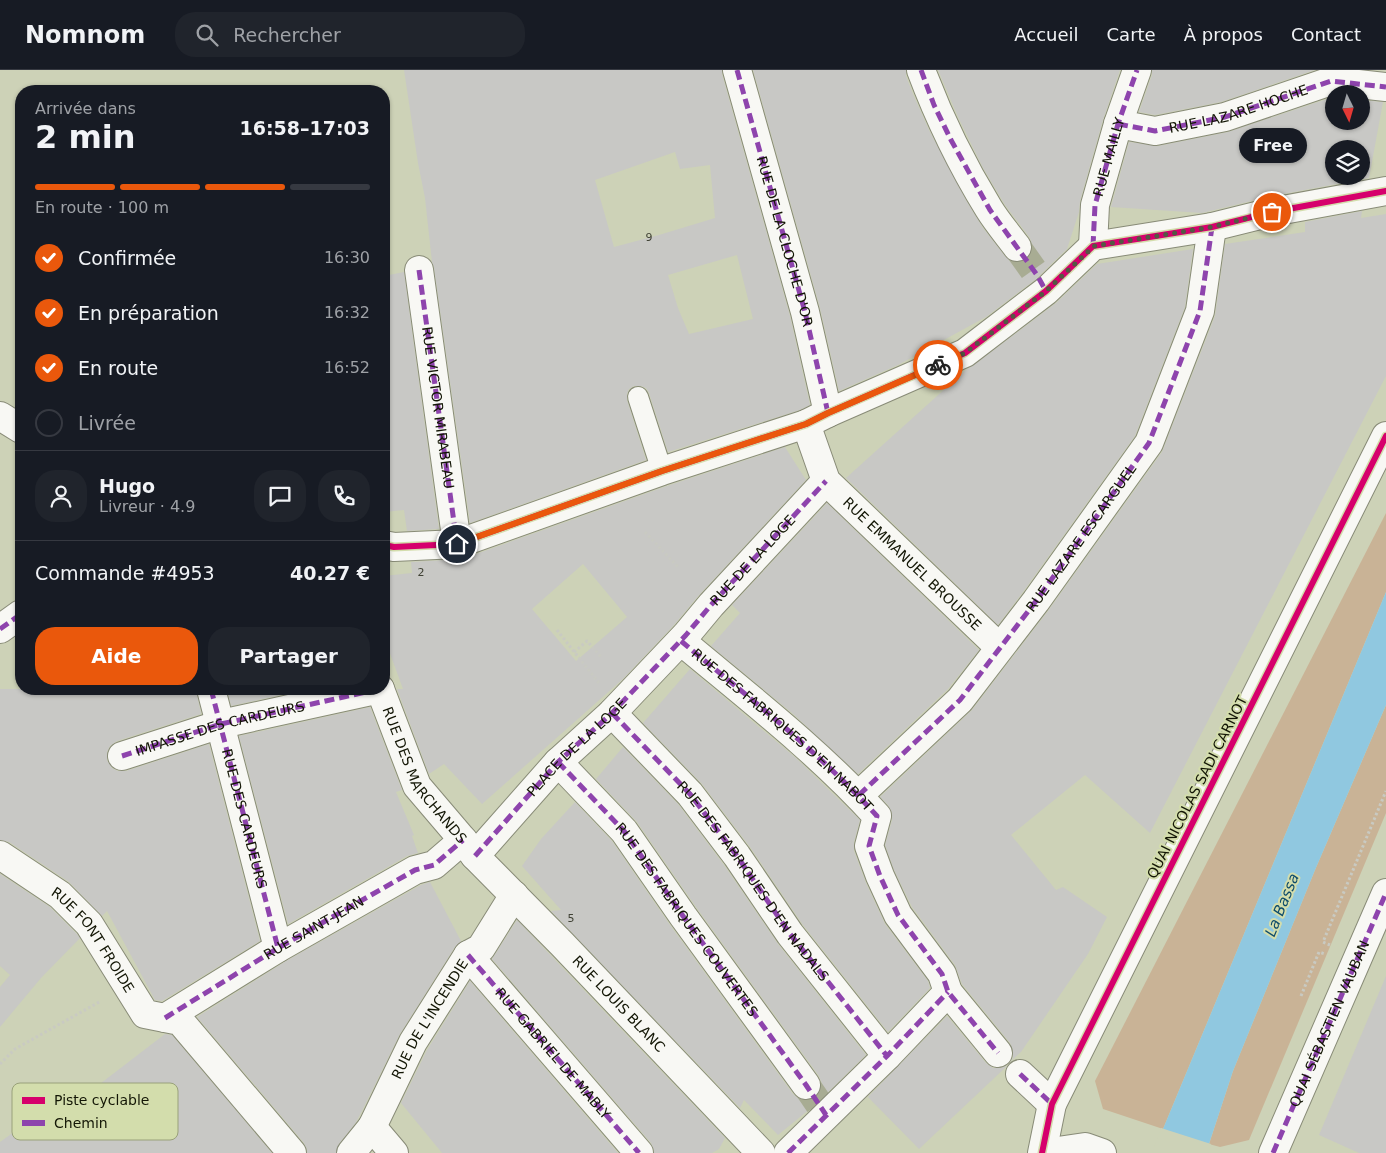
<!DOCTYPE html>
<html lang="fr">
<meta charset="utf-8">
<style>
:root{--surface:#171b24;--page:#20242c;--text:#f1f3f6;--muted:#9ea1a6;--line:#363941;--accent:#ea580c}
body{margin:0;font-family:"DejaVu Sans",sans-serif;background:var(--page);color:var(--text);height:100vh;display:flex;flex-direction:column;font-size:19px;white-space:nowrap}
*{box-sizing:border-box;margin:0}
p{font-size:16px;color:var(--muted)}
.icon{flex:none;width:28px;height:28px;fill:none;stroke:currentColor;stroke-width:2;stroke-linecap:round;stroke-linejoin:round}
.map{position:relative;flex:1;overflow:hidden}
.panel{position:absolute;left:15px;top:15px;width:375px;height:610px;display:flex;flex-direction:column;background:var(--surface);border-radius:20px;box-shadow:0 1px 4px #0004}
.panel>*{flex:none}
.needle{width:32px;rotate:175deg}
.fabs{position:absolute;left:1325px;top:15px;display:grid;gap:10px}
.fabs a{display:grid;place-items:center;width:45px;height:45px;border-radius:50%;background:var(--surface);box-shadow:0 1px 4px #0004;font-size:25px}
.pin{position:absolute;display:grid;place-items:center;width:42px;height:42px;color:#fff;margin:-21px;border:2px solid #fff;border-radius:50%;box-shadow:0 1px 5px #0007}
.courier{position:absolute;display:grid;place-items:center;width:50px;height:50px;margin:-25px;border:4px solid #ea580c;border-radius:50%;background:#fff;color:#222;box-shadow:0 1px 6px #0007}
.bubble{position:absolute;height:35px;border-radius:18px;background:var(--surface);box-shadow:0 1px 4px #0004;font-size:16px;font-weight:700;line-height:35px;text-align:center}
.summary em{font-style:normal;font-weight:700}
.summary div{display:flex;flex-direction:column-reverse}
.summary{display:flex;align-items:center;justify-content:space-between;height:85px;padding:0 20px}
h1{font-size:32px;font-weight:700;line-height:38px}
.bar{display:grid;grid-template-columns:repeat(4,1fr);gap:8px 5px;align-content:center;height:60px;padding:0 20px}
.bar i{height:6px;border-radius:4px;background:var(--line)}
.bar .current{background:var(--accent)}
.bar p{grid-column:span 4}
.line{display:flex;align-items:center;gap:12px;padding:0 20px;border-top:1px solid var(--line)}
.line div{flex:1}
.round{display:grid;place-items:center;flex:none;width:52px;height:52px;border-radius:20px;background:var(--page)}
ol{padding:0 20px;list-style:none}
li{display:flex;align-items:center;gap:15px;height:55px}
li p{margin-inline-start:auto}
li .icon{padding:5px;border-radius:50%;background:var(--accent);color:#fff;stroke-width:4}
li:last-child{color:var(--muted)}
li i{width:28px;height:28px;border:2px solid var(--line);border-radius:50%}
.primary-button{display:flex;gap:10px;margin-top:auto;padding:10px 20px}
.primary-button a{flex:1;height:58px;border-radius:20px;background:var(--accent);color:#fff;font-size:20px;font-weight:700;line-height:58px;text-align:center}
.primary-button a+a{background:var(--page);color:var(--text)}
header{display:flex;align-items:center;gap:30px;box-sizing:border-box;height:70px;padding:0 25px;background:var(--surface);border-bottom:1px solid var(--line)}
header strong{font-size:24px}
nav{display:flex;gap:28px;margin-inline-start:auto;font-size:18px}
.search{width:350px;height:45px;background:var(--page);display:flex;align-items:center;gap:12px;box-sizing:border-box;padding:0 18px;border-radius:20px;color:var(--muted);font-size:19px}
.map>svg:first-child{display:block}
.green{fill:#c9b396}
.water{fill:#90c8e0}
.pier{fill:#cdd2b7}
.building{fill:#c8c8c5;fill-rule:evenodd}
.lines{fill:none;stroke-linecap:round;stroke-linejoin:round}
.pedestrian-tunnel{stroke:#a8ac93;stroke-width:28;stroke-dasharray:28 14;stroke-linecap:butt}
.service-casing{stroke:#888b77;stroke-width:22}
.pedestrian-casing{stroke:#888b77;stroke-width:30}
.minor-casing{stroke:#888b77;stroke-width:30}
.path{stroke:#c9cac2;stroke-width:3;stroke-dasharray:2.5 2.5;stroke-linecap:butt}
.service{stroke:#f8f8f4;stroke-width:20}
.pedestrian{stroke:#f8f8f4;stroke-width:28}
.minor{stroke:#f8f8f4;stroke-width:28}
.quiet{stroke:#8e44ad;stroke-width:5;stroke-dasharray:10 5;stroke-linecap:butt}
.cycleway-casing{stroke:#d3ddac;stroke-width:9}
.cycleway{stroke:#d6006c;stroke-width:6}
.done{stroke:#545843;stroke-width:5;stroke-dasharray:0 9}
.route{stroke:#ea580c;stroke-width:6}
.labels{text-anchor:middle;stroke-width:4;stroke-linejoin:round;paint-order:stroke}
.number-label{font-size:11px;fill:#404235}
.street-label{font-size:14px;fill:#131605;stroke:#d3ddac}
.water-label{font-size:15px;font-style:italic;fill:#0d4b6a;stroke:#d3ddac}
.key{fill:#d3ddac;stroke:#99a17a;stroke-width:1}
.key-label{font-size:14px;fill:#131605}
</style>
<header>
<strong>Nomnom</strong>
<div class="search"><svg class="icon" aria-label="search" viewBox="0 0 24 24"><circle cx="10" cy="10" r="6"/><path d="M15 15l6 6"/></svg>Rechercher</div>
<nav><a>Accueil</a><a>Carte</a><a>À propos</a><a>Contact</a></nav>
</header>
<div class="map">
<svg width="1386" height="1083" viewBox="0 0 1386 1083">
<rect width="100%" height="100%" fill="#cdd2b7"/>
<!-- green -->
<g class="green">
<polygon points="1386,443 1386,522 1163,1059 1103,1039 1095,1011"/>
<polygon points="1386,635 1386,743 1249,1070 1220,1077 1209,1074 1233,1001 1315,800"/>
</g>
<!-- water -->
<polygon class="water" points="1386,522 1386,635 1315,800 1233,1001 1206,1083 1155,1083 1163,1059"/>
<!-- pier -->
<polygon class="pier" points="1161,1058 1211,1074 1208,1083 1152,1083"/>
<!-- building -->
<g class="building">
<path d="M404,0H722V4L790,246L810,335L800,340L668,382L649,323L646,318L641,316H634L629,319L627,324V330L646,390L470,453L434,198L432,192L425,128L418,93ZM675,82L680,99L710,95L715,148L659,165L614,177L595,110ZM737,185L753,249L689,264L678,238L668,205Z"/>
<polygon points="753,0 906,0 906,6 913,24 929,60 966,130 983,158 1005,186 1011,191 1018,192 1026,190 1031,183 1032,176 1030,168 1005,135 983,98 958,47 938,0 1120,0 1103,50 1080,131 1079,142 1067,179 1036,209 986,247 898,295 839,321 820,238"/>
<polygon points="1152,0 1315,0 1221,32 1155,45 1139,42 1152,5"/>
<path d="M1333,27H1334V51H1361V30L1383,32L1369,108L1268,127L1202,143L1111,137L1129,72L1158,76L1228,62ZM1334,79H1361V106H1334Z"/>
<polygon points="1362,141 1361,148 1386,144 1386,306 1150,763 1085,705 1011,765 1056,820 1063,817 1107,847 1088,884 1021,982 1010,992 1013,988 1013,981 1010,973 962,914 955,895 912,837 894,800 885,775 892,750 892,743 888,735 880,727 972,640 1048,541 1162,382 1215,246 1225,174 1305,162 1305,152"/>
<polygon points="1193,179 1185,237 1135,366 1023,522 998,555 846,408 967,299 974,295 1056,233 1097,194"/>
<polygon points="404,202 439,459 407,461 404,440 384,442 384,206"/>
<path d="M785,377L806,410L700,524L674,555L623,609L482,734L444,694L429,704L397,619H403L384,567V506L412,503L411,492L462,489L667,416ZM583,494L627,547L576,591L532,539Z"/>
<polygon points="827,433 979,580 948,619 858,704 792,643 711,576 740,543 732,535"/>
<polygon points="690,599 796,688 860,750 854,772 854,781 866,813 885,854 928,911 930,918 888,962 803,855 750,777 702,714 643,653"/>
<polygon points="0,619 196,619 201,644 117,671 110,676 107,682 107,690 112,698 118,701 126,701 209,674 260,871 162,931 155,930 107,841 102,846 69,812 9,772 0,770"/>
<polygon points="227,619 308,619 231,636"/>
<polygon points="370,637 402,720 396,722 414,765 412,766 418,783 407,786 288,854 239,666"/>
<polygon points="623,677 678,734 724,795 778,874 866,985 816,1034 778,1065 744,1030 740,1038 551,841 561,840 522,796 541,769 575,732 612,771 670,855 793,1024 799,1029 807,1031 816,1027 820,1022 822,1014 819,1006 696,837 637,752 596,709"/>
<polygon points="0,804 50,837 77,864 80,868 41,908 0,957 0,917 10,905 0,896"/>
<polygon points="430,812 461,871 455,877 400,964 362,1041 355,1054 339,1074 336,1083 307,1083 307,1080 304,1073 197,947 286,891 421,815"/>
<polygon points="517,850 725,1068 719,1079 712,1083 654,1083 654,1080 651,1073 492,889"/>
<polygon points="1386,906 1386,1083 1359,1083 1319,1065"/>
<polygon points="470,911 618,1083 442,1083 401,1033 427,980"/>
<polygon points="947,946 986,993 993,998 1000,998 1007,996 919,1079 868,1027"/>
<polygon points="165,964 172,965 272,1083 0,1083 0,1072 74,1019 79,1030"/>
</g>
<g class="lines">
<!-- pedestrian-tunnel -->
<g class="pedestrian-tunnel">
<polyline points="1017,177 1037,205"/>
<polyline points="806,1015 819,1034"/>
</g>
<!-- service casing -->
<g class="service-casing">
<polyline id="service" points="638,327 662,401"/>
</g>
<!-- pedestrian casing -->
<g class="pedestrian-casing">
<g id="pedestrian">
<polyline points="737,0 805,242 828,343"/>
<path d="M921,0C939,48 962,95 989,139C997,152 1008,165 1017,177"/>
<polyline points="1118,54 1155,61 1225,47 1331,11 1386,17"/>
<path id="s1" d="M1093,176L1095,135L1118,54L1137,0"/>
<path id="s2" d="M419,200L457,474"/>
<polyline points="0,559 21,544"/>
<path id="s3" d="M681,571C748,627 818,681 877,746L869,776L880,806L898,845L942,904L948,922L998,983"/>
<path id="s4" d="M211,619L278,878"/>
<polyline points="612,643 690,724 737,786 790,864 887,986"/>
<polyline points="122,686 221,654 380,619"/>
<path id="s5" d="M558,692L624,761L683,846L806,1015"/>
<polyline points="859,725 960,630 1036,531 1149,373 1200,241 1212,157"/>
<path id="s6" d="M475,786L558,692L612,643L686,565L711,535L826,411"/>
<polyline points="468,885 639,1083"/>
<path id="s7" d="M165,948L278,878L415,800L434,795L463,770"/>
<polyline points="1020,1004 1052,1034"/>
<polyline points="788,1083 887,986 948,922"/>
<path id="s8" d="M1273,1083L1386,823"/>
</g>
</g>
<!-- minor casing -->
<g class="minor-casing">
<g id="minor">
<polyline points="0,346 21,359"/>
<path id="s9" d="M806,354L826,411L999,577"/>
<polyline points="384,475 394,477 457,474 662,401 806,354 828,343 965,283 1046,221 1093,176 1212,157 1272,142 1386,121"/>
<path id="s10" d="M380,619L417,716L463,770L475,786L562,874L761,1083"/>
<path id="s11" d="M0,785L60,825L89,854L145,944L180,951L292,1083"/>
<polyline points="372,1057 394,1083"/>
<path id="s12" d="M351,1083L372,1057L413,972L468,885L481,878L514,825"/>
<polyline points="1042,1083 1052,1034 1386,366"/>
<polyline points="1044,1083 1085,1077 1102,1083"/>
</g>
</g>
<!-- path -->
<g class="path">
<polyline points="645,462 678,497"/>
<polyline points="557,560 599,613"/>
<polyline points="574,582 587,571 602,588"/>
<polyline points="1330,875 1323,872 1386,721"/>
<polyline points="1301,926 1319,882 1325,884"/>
<polyline points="0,994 15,979 101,931"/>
</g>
<!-- service -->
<use href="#service" class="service"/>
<!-- pedestrian -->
<use href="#pedestrian" class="pedestrian"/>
<!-- minor -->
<use href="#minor" class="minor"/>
<!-- quiet -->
<g class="quiet">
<path id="s13" d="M737,0L805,242L828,343"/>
<polyline points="921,0 934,35 951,70 990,140 1037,205 1046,221"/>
<path id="s14" d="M1118,54L1155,61L1225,47L1331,11L1386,17"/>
<polyline points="1093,176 1095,135 1118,54 1137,0"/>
<polyline points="419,200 457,474"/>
<polyline points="0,559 21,544"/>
<path d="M681,571C748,627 818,681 877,746L869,776L880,806L898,845L942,904L948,922L998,983"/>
<polyline points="211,619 278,878"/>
<path id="s15" d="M612,643L690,724L737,786L790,864L887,986"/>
<path id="s16" d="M122,686L221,654L380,619"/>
<polyline points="558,692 624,761 683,846 806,1015 826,1045"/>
<path id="s17" d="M859,725L960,630L1036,531L1149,373L1200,241L1212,157"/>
<polyline points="475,786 558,692 612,643 686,565 711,535 826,411"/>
<path id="s18" d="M468,885L639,1083"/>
<polyline points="165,948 278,878 415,800 434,795 463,770"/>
<polyline points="1020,1004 1052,1034"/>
<polyline points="788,1083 887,986 948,922"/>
<polyline points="1273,1083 1386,823"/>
</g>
<!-- cycleway casing -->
<g class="cycleway-casing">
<g id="cycleway">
<polyline points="384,475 394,477 457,474 662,401 806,354 828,343 965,283 1046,221 1093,176 1212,157 1272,142 1386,121"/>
<polyline points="1042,1083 1052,1034 1386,366"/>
</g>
</g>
<!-- cycleway -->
<use href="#cycleway" class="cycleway"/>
</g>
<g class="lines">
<!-- done -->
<polyline class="done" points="938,295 965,283 1033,231 1046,221 1094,176 1212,157 1272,142"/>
<!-- route -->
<polyline class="route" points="457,474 662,401 806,354 828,343 938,295"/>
</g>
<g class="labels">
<!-- number labels -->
<g class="number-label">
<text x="649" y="171">9</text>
<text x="421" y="506">2</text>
<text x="571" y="852">5</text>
</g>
<!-- street labels -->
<g class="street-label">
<text dy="5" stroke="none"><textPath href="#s14" startOffset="124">RUE LAZARE HOCHE</textPath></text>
<text dy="5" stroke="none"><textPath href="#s1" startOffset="91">RUE MAILLY</textPath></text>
<text dy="5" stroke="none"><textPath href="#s13" startOffset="178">RUE DE LA CLOCHE D'OR</textPath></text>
<text dy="5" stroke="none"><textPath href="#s2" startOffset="139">RUE VICTOR MIRABEAU</textPath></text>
<text dy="5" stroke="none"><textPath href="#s17" startOffset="341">RUE LAZARE ESCARGUEL</textPath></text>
<text dy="5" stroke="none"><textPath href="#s6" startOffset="406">RUE DE LA LOGE</textPath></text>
<text dy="5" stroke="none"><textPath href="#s9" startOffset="180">RUE EMMANUEL BROUSSE</textPath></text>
<text dy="5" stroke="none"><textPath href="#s16" startOffset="102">IMPASSE DES CARDEURS</textPath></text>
<text dy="5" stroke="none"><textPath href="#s3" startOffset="135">RUE DES FABRIQUES D'EN NABOT</textPath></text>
<text dy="5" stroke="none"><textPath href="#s6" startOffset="149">PLACE DE LA LOGE</textPath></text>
<text dy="5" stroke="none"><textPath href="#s10" startOffset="98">RUE DES MARCHANDS</textPath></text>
<text transform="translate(1197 717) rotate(-63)" y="5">QUAI NICOLAS SADI CARNOT</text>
<text dy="5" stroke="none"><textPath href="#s4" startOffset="134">RUE DES CARDEURS</textPath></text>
<text dy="5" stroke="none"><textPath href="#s15" startOffset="220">RUE DES FABRIQUES D'EN NADALS</textPath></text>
<text dy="5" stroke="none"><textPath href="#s5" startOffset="204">RUE DES FABRIQUES COUVERTES</textPath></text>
<text dy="5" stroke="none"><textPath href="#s7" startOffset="174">RUE SAINT-JEAN</textPath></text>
<text dy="5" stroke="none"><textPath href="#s11" startOffset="128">RUE FONT FROIDE</textPath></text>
<text dy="5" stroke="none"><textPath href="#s10" startOffset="401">RUE LOUIS BLANC</textPath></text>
<text dy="5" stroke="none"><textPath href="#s12" startOffset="156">RUE DE L'INCENDIE</textPath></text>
<text dy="5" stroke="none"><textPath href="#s8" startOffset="141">QUAI SÉBASTIEN VAUBAN</textPath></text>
<text dy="5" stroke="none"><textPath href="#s18" startOffset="130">RUE GABRIEL DE MABLY</textPath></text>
</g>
<!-- water labels -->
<g class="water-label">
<text transform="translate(1282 835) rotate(-68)" y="5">La Bassa</text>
</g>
</g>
<!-- legend -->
<rect x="12" y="1013" width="166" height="57" rx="8" class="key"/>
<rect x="22" y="1027" width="23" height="7" fill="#d6006c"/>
<rect x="22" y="1050" width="23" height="6" fill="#8e44ad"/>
<g class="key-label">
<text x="54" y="1035">Piste cyclable</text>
<text x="54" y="1058">Chemin</text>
</g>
</svg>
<div class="fabs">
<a><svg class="needle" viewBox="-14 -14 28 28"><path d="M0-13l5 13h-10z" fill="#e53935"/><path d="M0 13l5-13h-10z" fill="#9ea1a6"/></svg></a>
<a><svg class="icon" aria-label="layers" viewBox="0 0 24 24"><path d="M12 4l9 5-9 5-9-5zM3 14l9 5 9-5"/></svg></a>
</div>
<div class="pin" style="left:1272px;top:142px;background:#ea580c"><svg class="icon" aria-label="bag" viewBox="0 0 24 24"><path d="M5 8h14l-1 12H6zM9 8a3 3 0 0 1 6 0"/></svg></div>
<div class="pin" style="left:457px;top:474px;background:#1f2937"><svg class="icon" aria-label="home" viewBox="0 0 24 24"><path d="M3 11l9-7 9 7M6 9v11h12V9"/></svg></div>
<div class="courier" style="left:938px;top:295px"><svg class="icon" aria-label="bike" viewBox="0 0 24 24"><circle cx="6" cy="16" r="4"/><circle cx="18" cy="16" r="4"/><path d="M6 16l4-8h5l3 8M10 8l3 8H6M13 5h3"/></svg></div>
<div class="bubble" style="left:1239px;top:58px;width:68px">Free</div>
<section class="panel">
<div class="summary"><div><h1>2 min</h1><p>Arrivée dans</p></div><em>16:58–17:03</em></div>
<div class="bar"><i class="current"></i><i class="current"></i><i class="current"></i><i></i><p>En route · 100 m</p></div>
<ol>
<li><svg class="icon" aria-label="check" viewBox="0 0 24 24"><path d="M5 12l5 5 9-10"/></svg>Confirmée<p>16:30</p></li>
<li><svg class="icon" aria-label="check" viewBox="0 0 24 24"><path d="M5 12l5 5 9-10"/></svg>En préparation<p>16:32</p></li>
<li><svg class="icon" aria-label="check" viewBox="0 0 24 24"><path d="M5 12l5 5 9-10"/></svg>En route<p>16:52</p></li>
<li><i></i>Livrée</li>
</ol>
<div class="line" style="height:90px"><a class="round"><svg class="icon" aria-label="person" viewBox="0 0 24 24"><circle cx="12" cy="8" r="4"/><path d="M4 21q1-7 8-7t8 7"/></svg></a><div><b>Hugo</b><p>Livreur · 4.9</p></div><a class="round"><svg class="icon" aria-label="chat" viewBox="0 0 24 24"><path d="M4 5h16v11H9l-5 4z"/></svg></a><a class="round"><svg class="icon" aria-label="phone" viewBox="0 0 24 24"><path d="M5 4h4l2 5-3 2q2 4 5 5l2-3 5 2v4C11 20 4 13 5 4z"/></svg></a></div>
<div class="line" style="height:65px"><div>Commande #4953</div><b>40.27 €</b></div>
<div class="primary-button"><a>Aide</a><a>Partager</a></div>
</section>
</div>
